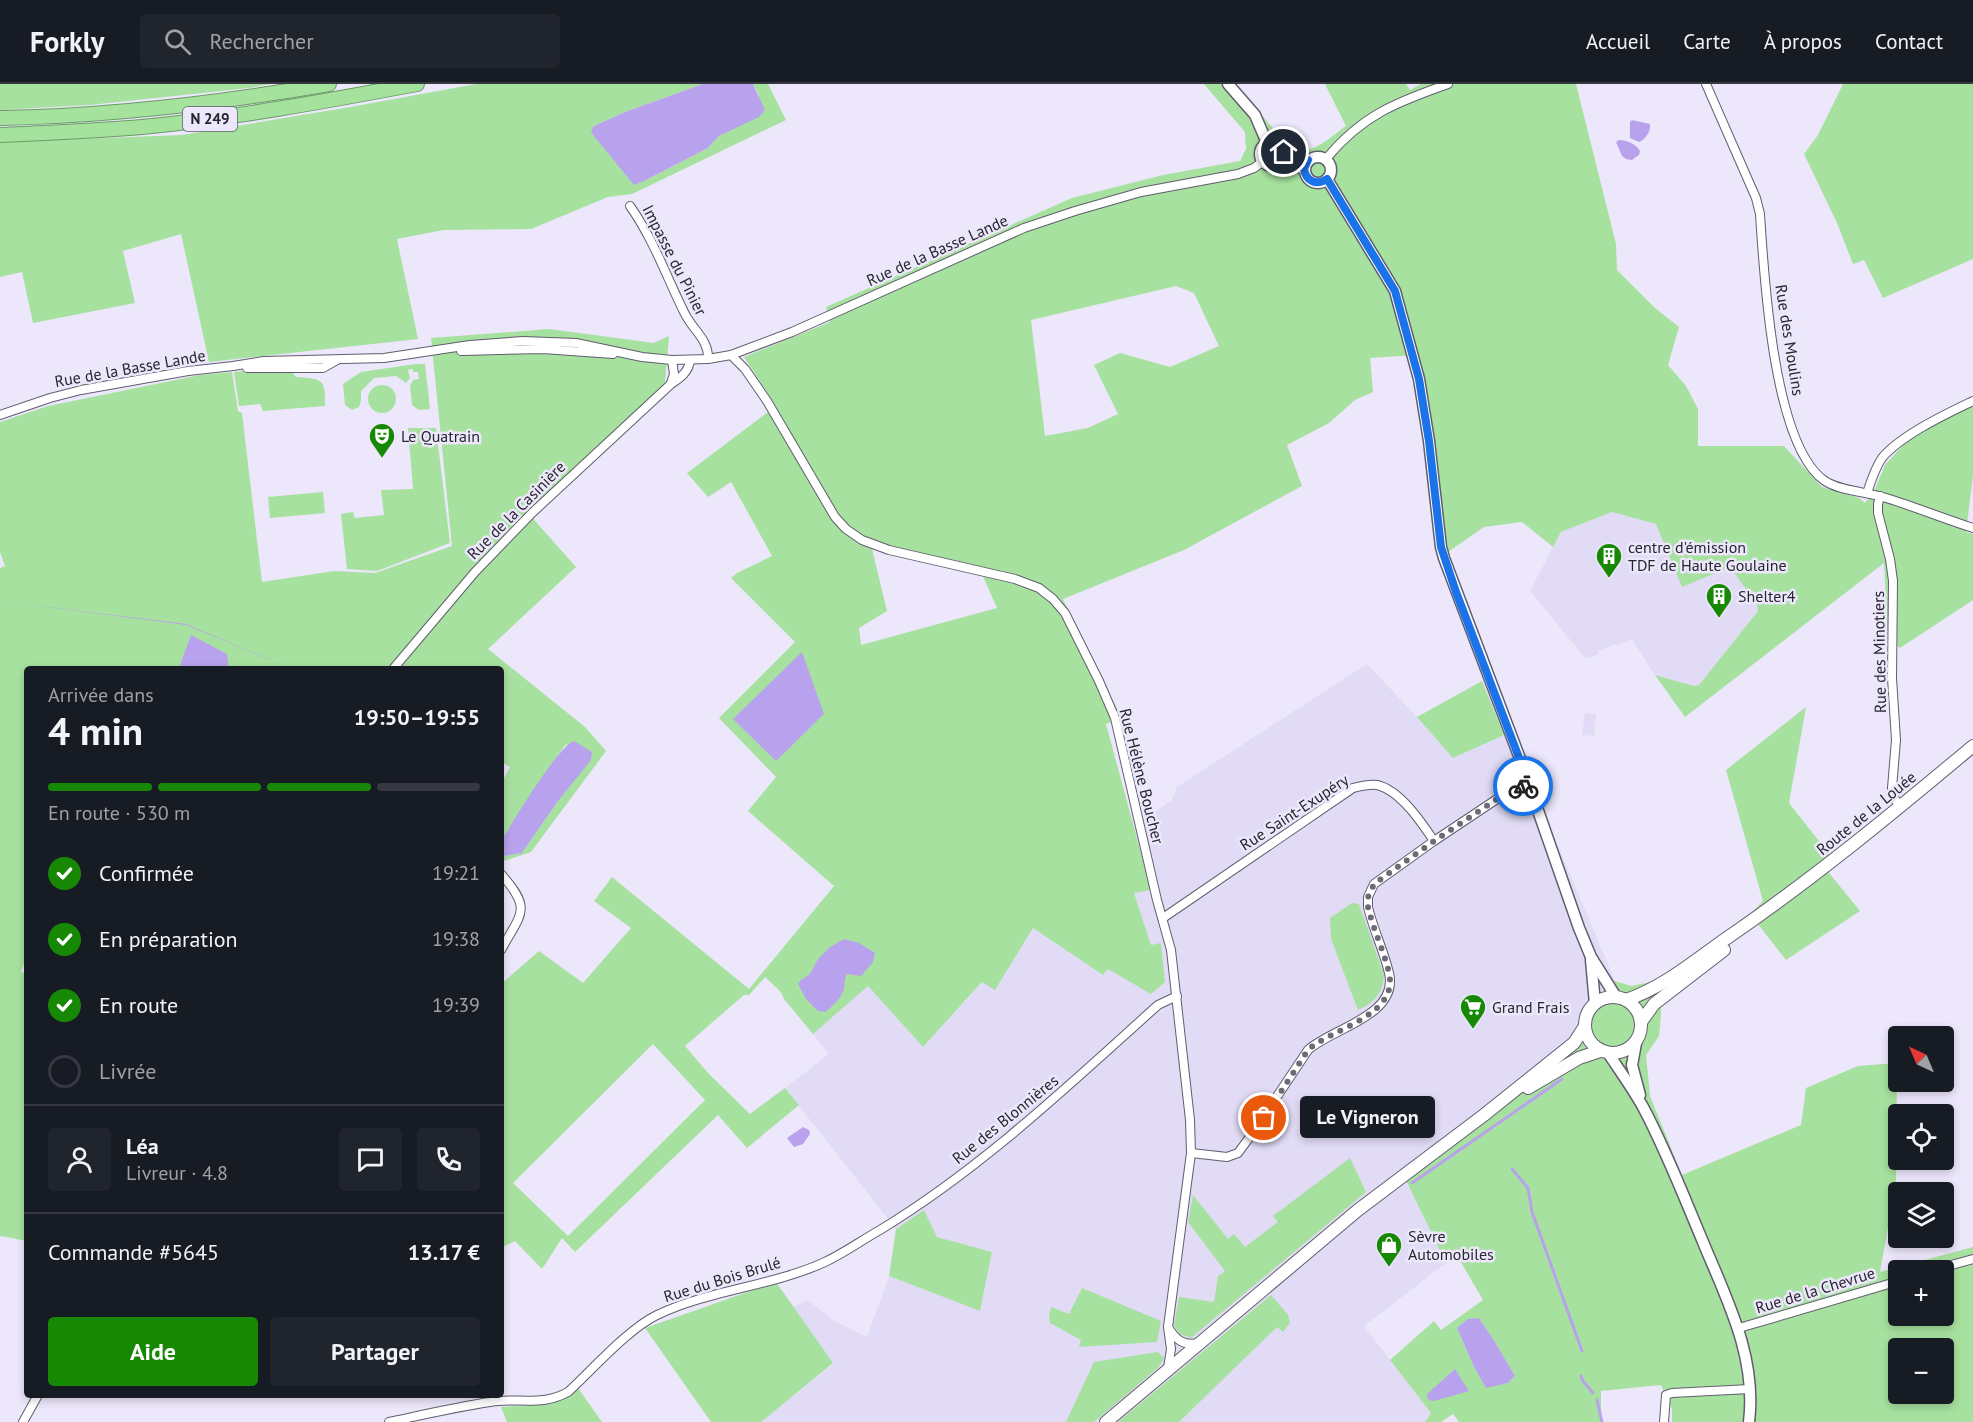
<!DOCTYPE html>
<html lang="fr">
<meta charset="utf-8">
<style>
:root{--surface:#171b24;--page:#20242c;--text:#f1f3f6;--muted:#9ea1a6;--line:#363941;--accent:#168804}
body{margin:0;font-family:"PT Sans",sans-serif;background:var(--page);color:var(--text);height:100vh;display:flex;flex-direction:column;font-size:22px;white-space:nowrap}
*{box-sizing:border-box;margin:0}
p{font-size:20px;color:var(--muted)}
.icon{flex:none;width:33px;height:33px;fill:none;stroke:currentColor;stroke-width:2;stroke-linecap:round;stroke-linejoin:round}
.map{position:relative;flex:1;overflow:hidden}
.panel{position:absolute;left:24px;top:582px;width:480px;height:732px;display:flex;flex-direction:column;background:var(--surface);border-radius:6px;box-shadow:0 3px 9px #0003}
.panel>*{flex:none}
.needle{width:39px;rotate:316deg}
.fabs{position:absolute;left:1888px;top:942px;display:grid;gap:12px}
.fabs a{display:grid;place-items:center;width:66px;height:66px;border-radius:6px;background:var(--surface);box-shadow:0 3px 9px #0003;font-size:30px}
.pin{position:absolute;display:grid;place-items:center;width:51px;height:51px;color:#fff;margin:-26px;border:3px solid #fff;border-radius:50%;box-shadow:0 2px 6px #0007}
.courier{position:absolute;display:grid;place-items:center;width:60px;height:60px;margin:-30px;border:4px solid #1a73e8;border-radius:50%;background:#fff;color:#222;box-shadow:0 2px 8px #0007}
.bubble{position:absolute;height:42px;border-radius:6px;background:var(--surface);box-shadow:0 3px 9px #0003;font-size:20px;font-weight:700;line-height:42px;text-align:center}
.head em{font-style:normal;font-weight:700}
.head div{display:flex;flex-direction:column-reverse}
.head{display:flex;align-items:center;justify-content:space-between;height:102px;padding:0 24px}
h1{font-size:39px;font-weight:700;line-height:45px}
.bar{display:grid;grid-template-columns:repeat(4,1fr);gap:9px 6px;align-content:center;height:72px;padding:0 24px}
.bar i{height:8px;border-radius:4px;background:var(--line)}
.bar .current{background:var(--accent)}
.bar p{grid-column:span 4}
.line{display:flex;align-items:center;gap:15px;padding:0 24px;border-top:2px solid var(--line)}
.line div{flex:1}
.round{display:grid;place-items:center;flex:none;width:63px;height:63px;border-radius:6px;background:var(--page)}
ol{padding:0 24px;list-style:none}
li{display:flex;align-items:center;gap:18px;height:66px}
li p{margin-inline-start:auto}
li .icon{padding:6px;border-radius:50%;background:var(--accent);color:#fff;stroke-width:4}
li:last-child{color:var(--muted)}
li i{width:33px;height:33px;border:3px solid var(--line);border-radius:50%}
.cta{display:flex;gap:12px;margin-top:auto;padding:12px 24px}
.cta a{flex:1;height:69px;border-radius:6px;background:var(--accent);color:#fff;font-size:24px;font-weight:700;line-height:69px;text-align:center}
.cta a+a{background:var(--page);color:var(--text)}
header{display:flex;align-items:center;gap:36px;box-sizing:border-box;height:84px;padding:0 30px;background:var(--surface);border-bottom:2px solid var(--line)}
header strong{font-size:28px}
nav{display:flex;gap:33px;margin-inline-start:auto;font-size:21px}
.search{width:420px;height:54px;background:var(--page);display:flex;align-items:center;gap:15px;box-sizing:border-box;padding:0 21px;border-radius:6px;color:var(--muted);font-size:22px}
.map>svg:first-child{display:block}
.built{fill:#e1dbf5}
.green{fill:#a7e19f;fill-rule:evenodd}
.water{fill:#b8a2ed}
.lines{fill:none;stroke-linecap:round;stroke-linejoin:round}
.stream{stroke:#b8a2ed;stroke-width:3}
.minor-casing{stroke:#615d6e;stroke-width:10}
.tertiary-casing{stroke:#615d6e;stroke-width:13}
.secondary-casing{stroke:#615d6e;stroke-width:14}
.trunk-casing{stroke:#6a9b66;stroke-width:16}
.minor{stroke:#fff;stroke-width:8}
.tertiary{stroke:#fff;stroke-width:10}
.secondary{stroke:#fff;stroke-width:12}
.trunk{stroke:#a4e29e;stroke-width:14}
.done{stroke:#6c6a75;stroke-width:6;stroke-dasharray:0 10.8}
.route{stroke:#1a73e8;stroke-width:8}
.labels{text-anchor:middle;stroke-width:5;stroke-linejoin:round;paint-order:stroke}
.shield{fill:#ece7fb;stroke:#62606b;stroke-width:1.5}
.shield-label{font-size:15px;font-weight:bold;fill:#27262d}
.street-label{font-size:16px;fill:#27262d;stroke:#ece7fb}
.poi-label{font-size:16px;fill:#27262d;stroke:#ece7fb;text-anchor:start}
</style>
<header>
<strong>Forkly</strong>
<div class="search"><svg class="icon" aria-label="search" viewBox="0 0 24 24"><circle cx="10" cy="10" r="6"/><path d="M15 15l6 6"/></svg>Rechercher</div>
<nav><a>Accueil</a><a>Carte</a><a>À propos</a><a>Contact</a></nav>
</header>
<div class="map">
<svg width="1973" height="1338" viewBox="0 0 1973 1338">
<rect width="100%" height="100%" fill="#ece7fb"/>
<!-- built -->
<g class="built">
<polygon points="1612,428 1656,439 1682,503 1730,482 1758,520 1758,527 1699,601 1694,602 1655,591 1632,555 1617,562 1616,560 1598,567 1599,570 1586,575 1530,507 1561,448"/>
<polygon points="1367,580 1417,633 1453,674 1515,646 1545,731 1615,897 1586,923 1576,956 1401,1086 1446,1179 1364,1242 1431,1329 1425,1338 761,1338 833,1280 793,1223 808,1216 831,1235 867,1253 889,1192 980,1227 992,1168 937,1153 924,1126 896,1145 785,1004 829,970 813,950 868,902 923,963 983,898 995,905 1033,844 1103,891 1108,885 1165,898 1161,860 1151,861 1134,809 1150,805 1131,730 1138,728 1144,735 1172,716 1177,703"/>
<polygon points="1585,629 1596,630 1594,652 1582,651"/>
</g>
<!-- green -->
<g class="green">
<polygon points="0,0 270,0 249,4 90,21 0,26"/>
<polygon points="476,0 703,0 625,28 594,42 646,96 708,64 719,52 734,44 759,11 753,0 768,0 786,36 632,110 608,113 531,145 444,146 397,155 418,255 209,278 181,150 123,167 135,219 33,239 22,188 0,193 0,58 182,51 356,22"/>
<path d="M1204,0H1236L1291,66C1311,72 1331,53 1346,42L1325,0H1406L1410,6L1421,0H1576L1616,160L1617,186L1655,224L1679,243L1668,281L1686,302L1698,325V362H1784L1822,403L1859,414L1865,419L1875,405L1885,381L1905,359L1947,332L1973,321V392L1966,448L1973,450V516L1900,564L1888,555L1884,479L1685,633L1655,591L1694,602L1699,601L1758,527L1757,520L1730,483L1682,503L1656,440L1612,428L1561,448L1553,463L1522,438L1484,443L1448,468L1430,322L1417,271L1370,274L1373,308L1355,316L1329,339L1287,361L1302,402L1184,466L1063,515L1122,635L1106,640L1151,806L1134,809L1151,861L1161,859L1165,898L1151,910L1108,885L1103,891L1033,844L995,906L982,898L923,963L868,902L813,950L784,915L781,908L765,893L749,911H744L685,962L708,989L750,1030L785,1004L799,1021L747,1064L718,1031L575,1168L562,1154L542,1185L515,1157L501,1164V900L539,867L583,899L631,844L594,817L612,793L749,905L834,802L748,727L776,693L719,634L795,558L731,494L737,489L772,472L731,398L708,413L687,389L776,322L744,273L830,238L826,223L1072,114L1163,91L1240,77L1246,65L1245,48ZM1176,202L1194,209L1219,262L1170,283L1120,269L1094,281L1118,330L1088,344L1045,352L1031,236ZM872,465L982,490L997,524L861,561L859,544L887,527ZM653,960L705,1016L568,1152L513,1099Z"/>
<polygon points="1843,0 1973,0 1973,175 1883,214 1864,176 1853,180 1837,139 1804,70 1818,51"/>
<polygon points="549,245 654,259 669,252 665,299 528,429 576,483 488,565 585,643 606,667 531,768 504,777 501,774 501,770 504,772 522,769 558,717 567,659 553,678 501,757 501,700 510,683 501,678 501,585 27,585 27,871 21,888 27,890 27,1157 0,1152 0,484 5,482 0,468 0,338 48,322 200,291 232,288 238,327 242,329 262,498 334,487 375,489 452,462 431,254"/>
<polygon points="415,280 425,280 430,325 419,326 412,321 410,302 413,296 419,295 418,288 413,288 413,285 408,286 410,294 406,299 396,292 374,294 361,307 361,317 359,323 352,326 345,321 343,300 361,288"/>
<path d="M243,287L292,288L296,293C322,295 326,294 325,322L263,327L260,320L239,322L234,288Z"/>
<circle cx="382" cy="315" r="14"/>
<polygon points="408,344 436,344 450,459 377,487 347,485 341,430 353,428 355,434 384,431 381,406 413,405"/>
<polygon points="323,408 325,429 270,434 268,413"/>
<polygon points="1482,597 1504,651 1453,674 1417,633"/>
<polygon points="1806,623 1789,719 1830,771 1821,779 1860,827 1786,876 1750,830 1763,817 1726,686"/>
<path d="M1352,819L1359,820L1384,891C1383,909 1374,919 1358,926L1331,855L1330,834Z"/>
<path d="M1661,896V931L1659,952L1646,971L1650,1012L1682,1091L1801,1041L1806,1004L1858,982L1897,979L1896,1099L1880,1188L1973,1163V1338H1672V1325L1661,1301L1601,1307V1338H1459L1453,1330L1441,1338H1425L1431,1329L1390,1276L1434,1237L1441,1246L1483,1216L1458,1173L1446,1179L1401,1086L1575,956L1586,923L1615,897L1631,902ZM1899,1186H1944V1232H1899ZM1479,1234L1495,1258L1515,1292L1508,1299L1486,1303L1474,1283L1457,1244ZM1899,1264H1944V1310H1899Z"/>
<polygon points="1350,1074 1366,1108 1191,1254 1180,1250 1174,1241 1179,1213 1214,1218 1218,1192 1225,1187 1188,1138 1193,1111 1228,1155 1234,1150 1245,1163 1278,1138 1273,1132"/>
<polygon points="924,1126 937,1153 992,1168 980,1227 889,1192 896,1145"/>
<polygon points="776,1198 833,1279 761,1338 711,1338 645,1244"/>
<polygon points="1082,1204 1161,1237 1157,1258 1079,1263 1081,1256 1050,1239 1049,1231 1051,1223 1069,1230"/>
<polygon points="1271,1211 1288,1231 1290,1239 1283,1248 1277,1243 1179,1338 1118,1338"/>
<polygon points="1158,1268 1164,1274 1159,1283 1094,1338 1066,1338 1094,1278"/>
<path d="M578,1304L602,1338H507L501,1323C528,1321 556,1323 578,1304Z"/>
</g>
<!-- water -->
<g class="water">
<polygon points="703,0 753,0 765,26 759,33 719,52 708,64 646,96 634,101 593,51 591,47 594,42 625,28"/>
<path d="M1632,36L1650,40C1651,47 1646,55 1639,58L1630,54V38Z"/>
<path d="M1619,56C1627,56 1636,60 1640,67L1639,71L1632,76L1626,75L1622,72L1616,58Z"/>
<polygon points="0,517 186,540 292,585 186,541"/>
<polygon points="191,551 227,570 229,585 190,585 180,581"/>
<polygon points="802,568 824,630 776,677 733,635"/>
<path d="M574,657L592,668L591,676L558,717L522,769L504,772L501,770V757C513,738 557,663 574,657Z"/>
<path d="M844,855L859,859L875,869L873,878L861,892L847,890C844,896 845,899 844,905C842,913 832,923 825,928L818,927L806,915L798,900L801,896L810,890L818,875L830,863Z"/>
<polygon points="803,1043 809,1046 810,1050 803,1060 794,1063 787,1054"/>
<polygon points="1479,1234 1495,1258 1515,1292 1508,1299 1486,1304 1474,1283 1457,1244 1468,1235"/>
<polygon points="1455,1285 1469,1307 1434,1317 1428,1316 1427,1310"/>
</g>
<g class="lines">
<!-- stream -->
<g class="stream">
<polyline points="1512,1085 1528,1104 1532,1128 1582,1267"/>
<polyline points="1412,1099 1562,995"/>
<polyline points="1581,1292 1583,1297 1593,1309"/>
<polyline points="1597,1316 1602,1338"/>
</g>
<!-- minor casing -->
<g class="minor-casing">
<g id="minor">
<path d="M1706,0L1756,114L1760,130C1764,190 1773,362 1825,397C1840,407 1868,408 1886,414C1916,423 1944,435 1973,444"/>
<path d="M1326,75C1362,31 1397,18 1448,0"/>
<path d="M630,122C654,156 667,194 685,230C693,246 709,256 708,275"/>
<polyline points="461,267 543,265 613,270"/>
<polyline points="731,271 745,285 767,317 835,433 846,445 862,456 889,466 1015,495 1039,504 1053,515 1065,529 1099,597 1115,634 1157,816 1171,866 1190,1036 1191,1069 1168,1243"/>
<polyline points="247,284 323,284 337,276"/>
<polyline points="671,299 674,290 672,276"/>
<polyline points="0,331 50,314 81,306 188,287 233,282 264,277 384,274 470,261 523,257 576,259 642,273 672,276 708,275 731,271 792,248 1024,144 1075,127 1141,108 1238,90 1254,84 1262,78"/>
<path d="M1867,409C1871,397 1875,384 1882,374C1901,351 1946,330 1973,317"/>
<polyline points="1880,412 1878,420 1878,429 1890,475 1893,497 1892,594 1896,656 1892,704 1894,714 1901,723"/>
<path d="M393,585L475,488L532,429L671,300C680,294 689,288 690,276"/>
<path d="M501,790C533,826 521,829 501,866"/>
<path d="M1163,834L1353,704C1361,702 1368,700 1377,701C1400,706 1422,739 1434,757"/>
<path d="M1191,1069L1227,1073L1238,1069L1252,1050L1308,966C1332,944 1399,932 1389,889C1384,867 1373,845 1368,823V813L1374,800L1434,757L1503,711L1529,701"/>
<polyline points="1933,1186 1973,1175"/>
<polyline points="1739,1244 1899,1197"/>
<path d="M1168,1284L1171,1265L1168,1243C1176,1256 1183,1262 1199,1259"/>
<polyline points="23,1338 38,1311"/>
<path d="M389,1338C422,1331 456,1323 490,1318C518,1313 541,1323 568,1308C592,1286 628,1245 657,1231C709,1206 773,1202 825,1178C844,1169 862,1156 880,1146C982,1084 1069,1001 1158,921L1177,912"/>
<polyline points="1664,1338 1666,1311 1672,1309 1750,1305"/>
</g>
</g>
<!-- tertiary casing -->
<g class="tertiary-casing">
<g id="tertiary">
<polyline points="1228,0 1255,31 1267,59"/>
<circle cx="1272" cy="70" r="12"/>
<polyline points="1284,68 1308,76"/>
<circle cx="1318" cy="86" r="13"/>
<polyline points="1282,77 1304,85"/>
<polyline points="1327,95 1395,207 1419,295 1429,357 1441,463 1444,474 1519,672 1579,844 1591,873 1616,913"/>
<polyline points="1591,876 1595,920"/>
<polyline points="1636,959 1632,981 1640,1011"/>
<path d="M1608,969C1620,987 1633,1005 1643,1023C1666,1066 1684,1113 1703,1158C1727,1216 1757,1273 1749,1338"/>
</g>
</g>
<!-- secondary casing -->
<g class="secondary-casing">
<g id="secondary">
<circle cx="1613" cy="941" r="28"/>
<path d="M1626,916C1664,903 1694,877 1727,854C1813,795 1893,729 1973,662"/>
<polyline points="1641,938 1654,920 1724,866"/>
<polyline points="1528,1004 1579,974 1600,967"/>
<polyline points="1106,1338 1358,1126 1484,1031 1574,959 1585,942"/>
</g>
</g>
<!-- trunk casing -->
<g class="trunk-casing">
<g id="trunk">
<path d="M0,34C111,32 220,19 329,0"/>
<path d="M0,51C47,49 94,47 142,43C234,34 326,17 417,0"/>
</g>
</g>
<!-- minor -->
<use href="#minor" class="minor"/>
<!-- tertiary -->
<use href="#tertiary" class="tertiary"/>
<!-- secondary -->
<use href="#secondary" class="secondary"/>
<!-- trunk -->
<use href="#trunk" class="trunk"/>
</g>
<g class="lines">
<!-- done -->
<path class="done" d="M1264,1034L1308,966C1332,944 1399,932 1389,889C1384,867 1373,845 1368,823V813L1374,800L1434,757L1503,711L1523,702"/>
<!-- route -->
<path class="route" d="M1284,68L1308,76L1304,85C1306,97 1316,102 1327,95L1395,207L1419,295L1429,357L1441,463L1456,508L1529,700L1523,702"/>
</g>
<!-- icons -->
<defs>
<g id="theatre-pin" transform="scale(1.35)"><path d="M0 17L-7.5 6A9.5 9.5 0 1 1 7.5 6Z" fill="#168804" stroke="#ece7fb"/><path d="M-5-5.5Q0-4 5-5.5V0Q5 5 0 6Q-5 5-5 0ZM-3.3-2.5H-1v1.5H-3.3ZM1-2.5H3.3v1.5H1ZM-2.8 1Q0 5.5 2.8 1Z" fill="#fff"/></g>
<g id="building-pin" transform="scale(1.35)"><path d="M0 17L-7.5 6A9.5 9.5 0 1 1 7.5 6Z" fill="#168804" stroke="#ece7fb"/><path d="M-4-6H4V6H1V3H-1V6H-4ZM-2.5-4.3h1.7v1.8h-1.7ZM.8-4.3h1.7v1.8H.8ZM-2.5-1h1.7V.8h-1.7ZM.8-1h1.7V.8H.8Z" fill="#fff"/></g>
<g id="supermarket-pin" transform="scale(1.35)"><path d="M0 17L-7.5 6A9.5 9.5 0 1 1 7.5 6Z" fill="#168804" stroke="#ece7fb"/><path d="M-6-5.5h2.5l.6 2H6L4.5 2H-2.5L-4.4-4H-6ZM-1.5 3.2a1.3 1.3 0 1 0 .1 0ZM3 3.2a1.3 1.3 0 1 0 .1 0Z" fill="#fff"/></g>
<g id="shop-pin" transform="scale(1.35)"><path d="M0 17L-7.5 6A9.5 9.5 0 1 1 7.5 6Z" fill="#168804" stroke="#ece7fb"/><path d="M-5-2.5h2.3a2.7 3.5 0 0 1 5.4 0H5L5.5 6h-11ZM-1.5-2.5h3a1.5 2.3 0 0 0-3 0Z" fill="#fff"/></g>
</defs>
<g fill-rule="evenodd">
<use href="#theatre-pin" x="382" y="352"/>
<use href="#building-pin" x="1609" y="472"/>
<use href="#building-pin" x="1719" y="512"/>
<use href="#supermarket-pin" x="1473" y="923"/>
<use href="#shop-pin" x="1389" y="1161"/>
</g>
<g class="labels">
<!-- shield labels -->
<rect class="shield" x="183" y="23" width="54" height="24" rx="4.5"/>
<g class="shield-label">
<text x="210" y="40">N 249</text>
</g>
<!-- street labels -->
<g class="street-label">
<text transform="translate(937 166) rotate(-24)" y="6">Rue de la Basse Lande</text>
<text transform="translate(675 176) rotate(63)" y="6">Impasse du Pinier</text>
<text transform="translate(1790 256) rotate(81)" y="6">Rue des Moulins</text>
<text transform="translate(130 284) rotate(-10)" y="6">Rue de la Basse Lande</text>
<text transform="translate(516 426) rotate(-45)" y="6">Rue de la Casinière</text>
<text transform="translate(1879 568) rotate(-91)" y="6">Rue des Minotiers</text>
<text transform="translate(1142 692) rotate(76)" y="6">Rue Hélène Boucher</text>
<text transform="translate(1294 728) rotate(-33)" y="6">Rue Saint-Exupéry</text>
<text transform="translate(1866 729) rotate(-39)" y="6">Route de la Louée</text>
<text transform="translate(1005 1035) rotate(-39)" y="6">Rue des Blonnières</text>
<text transform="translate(722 1195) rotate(-17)" y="6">Rue du Bois Brulé</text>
<text transform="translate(1815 1206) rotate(-17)" y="6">Rue de la Chevrue</text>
</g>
<!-- poi labels -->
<g class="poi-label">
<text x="401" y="358">Le Quatrain</text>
<text x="1628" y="469">centre d'émission<tspan x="1628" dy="18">TDF de Haute Goulaine</tspan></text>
<text x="1738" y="518">Shelter4</text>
<text x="1492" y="929">Grand Frais</text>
<text x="1408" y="1158">Sèvre<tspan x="1408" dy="18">Automobiles</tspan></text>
</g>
</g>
</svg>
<div class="fabs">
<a><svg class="needle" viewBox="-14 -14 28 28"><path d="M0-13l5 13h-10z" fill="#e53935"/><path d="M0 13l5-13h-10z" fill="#9ea1a6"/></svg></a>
<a><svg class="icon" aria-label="locate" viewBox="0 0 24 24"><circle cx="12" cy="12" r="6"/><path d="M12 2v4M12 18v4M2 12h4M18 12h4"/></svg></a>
<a><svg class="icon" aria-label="layers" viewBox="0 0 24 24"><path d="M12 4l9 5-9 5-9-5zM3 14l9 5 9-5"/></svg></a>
<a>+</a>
<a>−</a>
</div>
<div class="pin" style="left:1264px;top:1034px;background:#ea580c"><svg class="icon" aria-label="bag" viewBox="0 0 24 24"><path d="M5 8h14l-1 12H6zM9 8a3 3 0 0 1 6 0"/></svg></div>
<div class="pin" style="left:1284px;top:68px;background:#1f2937"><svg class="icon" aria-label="home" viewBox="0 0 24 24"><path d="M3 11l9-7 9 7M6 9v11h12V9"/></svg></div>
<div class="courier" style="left:1523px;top:702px"><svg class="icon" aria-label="bike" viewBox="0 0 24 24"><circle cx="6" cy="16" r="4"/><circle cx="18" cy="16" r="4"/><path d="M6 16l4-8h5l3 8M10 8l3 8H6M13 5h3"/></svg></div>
<div class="bubble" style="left:1300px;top:1012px;width:135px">Le Vigneron</div>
<section class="panel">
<div class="head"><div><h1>4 min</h1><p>Arrivée dans</p></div><em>19:50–19:55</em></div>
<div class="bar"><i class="current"></i><i class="current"></i><i class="current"></i><i></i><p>En route · 530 m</p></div>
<ol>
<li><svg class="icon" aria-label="check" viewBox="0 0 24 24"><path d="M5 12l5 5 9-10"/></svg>Confirmée<p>19:21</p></li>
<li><svg class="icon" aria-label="check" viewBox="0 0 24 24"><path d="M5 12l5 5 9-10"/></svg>En préparation<p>19:38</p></li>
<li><svg class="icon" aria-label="check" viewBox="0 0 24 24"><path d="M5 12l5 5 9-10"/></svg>En route<p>19:39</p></li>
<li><i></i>Livrée</li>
</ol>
<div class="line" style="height:108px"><a class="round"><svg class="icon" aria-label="person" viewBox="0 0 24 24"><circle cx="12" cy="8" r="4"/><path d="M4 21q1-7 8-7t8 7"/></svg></a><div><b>Léa</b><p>Livreur · 4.8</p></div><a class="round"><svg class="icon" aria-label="chat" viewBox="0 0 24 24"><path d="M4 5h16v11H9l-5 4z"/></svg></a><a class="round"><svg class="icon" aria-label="phone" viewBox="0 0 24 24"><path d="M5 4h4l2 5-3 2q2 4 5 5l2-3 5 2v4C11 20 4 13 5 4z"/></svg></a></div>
<div class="line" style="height:78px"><div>Commande #5645</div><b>13.17 €</b></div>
<div class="cta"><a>Aide</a><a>Partager</a></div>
</section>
</div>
